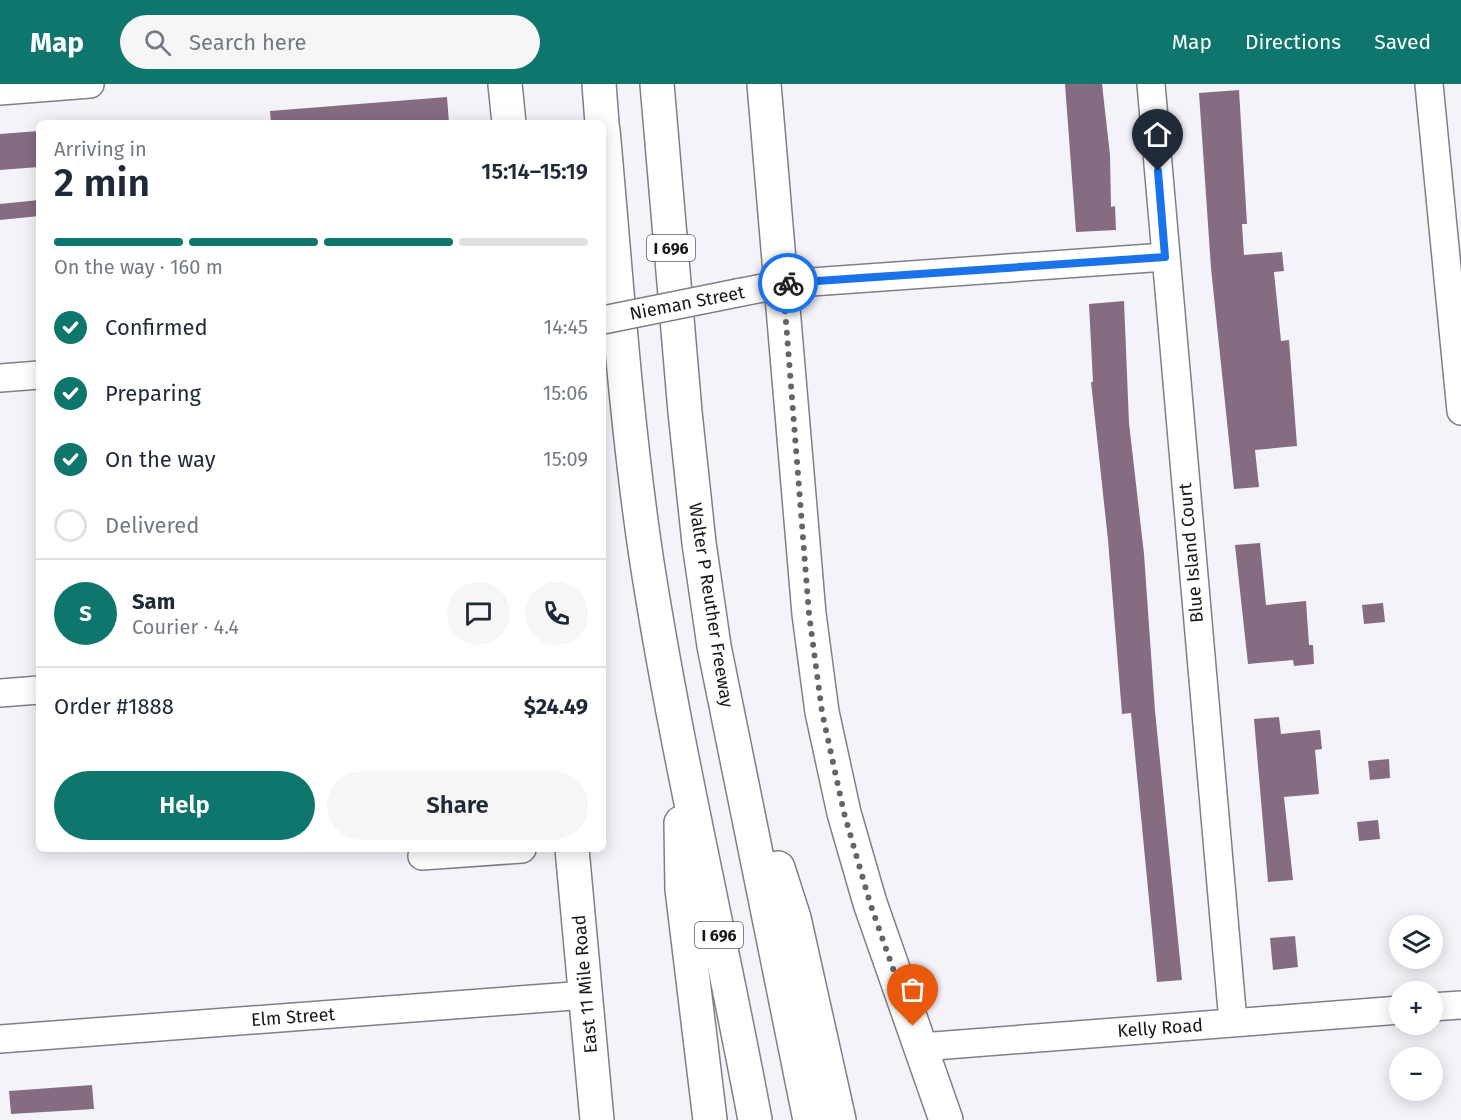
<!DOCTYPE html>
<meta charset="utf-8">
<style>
:root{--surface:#fff;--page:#f6f6f7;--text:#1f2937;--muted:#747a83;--line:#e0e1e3;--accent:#0f766e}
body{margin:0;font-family:"Fira Sans",sans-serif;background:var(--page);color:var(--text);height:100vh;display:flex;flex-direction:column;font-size:22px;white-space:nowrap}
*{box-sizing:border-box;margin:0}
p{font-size:20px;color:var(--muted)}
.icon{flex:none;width:33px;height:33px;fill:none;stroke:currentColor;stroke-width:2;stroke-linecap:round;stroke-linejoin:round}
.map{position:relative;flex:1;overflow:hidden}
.sheet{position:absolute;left:36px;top:36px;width:570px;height:732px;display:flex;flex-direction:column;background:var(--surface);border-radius:9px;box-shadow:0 3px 15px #0003}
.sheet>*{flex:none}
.buttons{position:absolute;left:1389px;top:831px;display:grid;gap:12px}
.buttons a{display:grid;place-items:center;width:54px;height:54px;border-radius:50%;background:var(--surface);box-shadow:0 3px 15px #0003;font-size:30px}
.pin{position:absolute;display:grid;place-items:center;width:51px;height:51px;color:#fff;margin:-62px -26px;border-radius:50% 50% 50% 0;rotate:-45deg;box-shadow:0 0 6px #0007}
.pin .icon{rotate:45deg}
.courier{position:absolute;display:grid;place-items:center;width:60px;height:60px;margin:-30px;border:4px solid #1a73e8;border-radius:50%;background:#fff;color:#222;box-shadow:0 2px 8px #0007}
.summary em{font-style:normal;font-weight:600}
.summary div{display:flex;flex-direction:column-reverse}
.summary{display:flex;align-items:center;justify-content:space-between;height:102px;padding:0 18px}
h1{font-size:39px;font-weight:600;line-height:45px}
.bar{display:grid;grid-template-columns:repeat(4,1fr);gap:9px 6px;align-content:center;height:72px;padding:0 18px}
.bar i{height:8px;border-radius:4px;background:var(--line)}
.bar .active{background:var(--accent)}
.bar p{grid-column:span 4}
.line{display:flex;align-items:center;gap:15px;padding:0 18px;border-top:2px solid var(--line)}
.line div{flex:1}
.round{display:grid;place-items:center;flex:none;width:63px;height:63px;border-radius:32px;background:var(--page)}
ol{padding:0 18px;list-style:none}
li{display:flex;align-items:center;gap:18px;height:66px}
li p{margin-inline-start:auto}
li .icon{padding:6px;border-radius:50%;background:var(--accent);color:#fff;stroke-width:4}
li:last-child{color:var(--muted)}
li i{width:33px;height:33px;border:3px solid var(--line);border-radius:50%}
.primary-button{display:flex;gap:12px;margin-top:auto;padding:12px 18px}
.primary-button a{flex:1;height:69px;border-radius:36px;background:var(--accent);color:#fff;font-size:24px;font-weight:600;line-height:69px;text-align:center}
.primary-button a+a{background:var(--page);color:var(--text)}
header{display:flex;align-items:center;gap:36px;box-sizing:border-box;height:84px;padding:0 30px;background:var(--accent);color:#fff}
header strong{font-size:28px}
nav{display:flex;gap:33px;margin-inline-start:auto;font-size:21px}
.search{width:420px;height:54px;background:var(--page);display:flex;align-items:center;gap:15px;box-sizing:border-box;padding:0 21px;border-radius:33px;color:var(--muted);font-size:22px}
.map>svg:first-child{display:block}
.building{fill:#866c81}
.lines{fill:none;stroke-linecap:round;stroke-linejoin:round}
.minor-casing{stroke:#817f86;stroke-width:30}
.major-casing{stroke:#817f86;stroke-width:36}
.highway-casing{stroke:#817f86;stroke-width:36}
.minor{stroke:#fff;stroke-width:27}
.major{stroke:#fff;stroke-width:33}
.highway{stroke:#fff;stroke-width:33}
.minor-bridge-casing{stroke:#817f86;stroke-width:30;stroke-linecap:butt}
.minor-bridge{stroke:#fff;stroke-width:27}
.done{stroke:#656468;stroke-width:6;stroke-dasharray:0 10.8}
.route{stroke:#1a73e8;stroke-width:8}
.labels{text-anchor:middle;stroke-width:4.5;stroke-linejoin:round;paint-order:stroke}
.shield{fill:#fff;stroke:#5d5d5e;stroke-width:1.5}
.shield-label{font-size:16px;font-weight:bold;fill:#171719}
.street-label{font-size:18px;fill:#171719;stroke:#fff}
</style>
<header>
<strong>Map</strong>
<div class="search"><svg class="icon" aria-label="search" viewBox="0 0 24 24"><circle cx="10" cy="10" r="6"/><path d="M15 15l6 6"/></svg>Search here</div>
<nav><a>Map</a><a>Directions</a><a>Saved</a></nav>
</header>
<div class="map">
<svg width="1461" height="1036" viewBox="0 0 1461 1036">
<rect width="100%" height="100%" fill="#f5f3fa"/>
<!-- building -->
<g class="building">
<polygon points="1065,0 1102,0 1110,71 1111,123 1115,122 1116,146 1076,148"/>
<polygon points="1239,6 1247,140 1242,140 1244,171 1282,168 1284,187 1274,188 1281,257 1289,256 1297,362 1255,366 1259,403 1234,405 1211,184 1199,9"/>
<polygon points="447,13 449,39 271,39 270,27"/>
<polygon points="39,47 39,83 0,86 0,50"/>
<polygon points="39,116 39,132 0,136 0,120"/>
<polygon points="1124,217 1129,339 1144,470 1155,627 1182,896 1157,898 1131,629 1122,630 1108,456 1091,298 1093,298 1089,220"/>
<polygon points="1260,459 1266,521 1306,517 1309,561 1313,561 1314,580 1294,582 1293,576 1248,580 1235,461"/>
<polygon points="1383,519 1385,538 1364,540 1362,521"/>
<polygon points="1279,633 1281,650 1320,646 1322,665 1315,666 1319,710 1284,713 1293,796 1268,798 1254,635"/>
<polygon points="1389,675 1390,694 1370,696 1368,677"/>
<polygon points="1378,736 1380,755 1359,757 1357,738"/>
<polygon points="1295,852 1298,883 1273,886 1270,854"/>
<polygon points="92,1001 94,1025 11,1030 9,1007"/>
</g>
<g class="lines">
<!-- minor casing -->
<g class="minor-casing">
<g id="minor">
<polyline points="1151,0 1233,938"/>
<polyline points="1429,0 1461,327"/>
<polyline points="0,7 90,0"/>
<polyline points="737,209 783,200 1165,173"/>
<polyline points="0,294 39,291"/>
<polyline points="0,609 39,606"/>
<polyline points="422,772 522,765"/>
<polyline points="1432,923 1461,921"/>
<polyline points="0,955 586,911"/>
<polyline points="921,963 1400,926"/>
</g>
</g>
<!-- major casing -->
<g class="major-casing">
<g id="major">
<polyline points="505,0 509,39"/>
<polyline points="764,0 809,530 822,628 844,729 870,819 946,1036"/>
<polyline points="572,765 597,1036"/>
</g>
</g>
<!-- highway casing -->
<g class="highway-casing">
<g id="highway">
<polyline points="599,0 602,39"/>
<polyline points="657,0 685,328 699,459 714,562 810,1036"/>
<path d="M603,46C616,188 625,331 646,472C675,661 720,848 755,1036"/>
<polyline points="681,739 682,805 710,1036"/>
<polyline points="778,784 794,834 839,1036"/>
</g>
</g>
<!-- minor -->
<use href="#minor" class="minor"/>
<!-- major -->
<use href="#major" class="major"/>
<!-- highway -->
<use href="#highway" class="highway"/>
<!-- minor-bridge casing -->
<g class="minor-bridge-casing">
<polyline id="minor-bridge" points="603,236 737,209"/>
</g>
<!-- minor-bridge -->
<use href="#minor-bridge" class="minor-bridge"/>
</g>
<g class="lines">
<!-- done -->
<polyline class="done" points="788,199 783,200 809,530 822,628 844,729 870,819 913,942"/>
<!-- route -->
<polyline class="route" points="788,199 1165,173 1158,87"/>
</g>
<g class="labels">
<!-- shield labels -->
<g class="shield">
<rect x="647" y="151" width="48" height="26" rx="4.5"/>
<rect x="695" y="838" width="48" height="26" rx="4.5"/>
</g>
<g class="shield-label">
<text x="671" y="170">I 696</text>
<text x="719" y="857">I 696</text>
</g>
<!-- street labels -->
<g class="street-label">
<text transform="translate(687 219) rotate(-11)" y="6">Nieman Street</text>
<text transform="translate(1191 469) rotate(-95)" y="6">Blue Island Court</text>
<text transform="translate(711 521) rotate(81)" y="6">Walter P Reuther Freeway</text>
<text transform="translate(585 900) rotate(-95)" y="6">East 11 Mile Road</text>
<text transform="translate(293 933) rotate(-4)" y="6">Elm Street</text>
<text transform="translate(1160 944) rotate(-4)" y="6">Kelly Road</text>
</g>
</g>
</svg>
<div class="buttons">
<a><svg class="icon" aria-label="layers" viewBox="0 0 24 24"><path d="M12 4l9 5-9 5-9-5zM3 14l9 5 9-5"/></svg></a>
<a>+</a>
<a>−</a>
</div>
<div class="pin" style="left:913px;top:942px;background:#ea580c"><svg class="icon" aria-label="bag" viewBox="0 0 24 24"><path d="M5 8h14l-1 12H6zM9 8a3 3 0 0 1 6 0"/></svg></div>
<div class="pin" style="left:1158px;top:87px;background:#1f2937"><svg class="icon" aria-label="home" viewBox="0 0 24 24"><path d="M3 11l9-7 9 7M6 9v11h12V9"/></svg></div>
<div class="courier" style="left:788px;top:199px"><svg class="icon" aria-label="bike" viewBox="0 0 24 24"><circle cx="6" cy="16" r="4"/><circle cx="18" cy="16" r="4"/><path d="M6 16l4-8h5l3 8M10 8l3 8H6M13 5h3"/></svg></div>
<section class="sheet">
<div class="summary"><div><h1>2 min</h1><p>Arriving in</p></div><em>15:14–15:19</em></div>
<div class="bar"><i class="active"></i><i class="active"></i><i class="active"></i><i></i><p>On the way · 160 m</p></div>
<ol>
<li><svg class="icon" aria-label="check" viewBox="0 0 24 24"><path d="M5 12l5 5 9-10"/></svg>Confirmed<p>14:45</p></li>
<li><svg class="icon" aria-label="check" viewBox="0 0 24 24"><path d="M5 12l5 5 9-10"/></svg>Preparing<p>15:06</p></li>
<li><svg class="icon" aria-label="check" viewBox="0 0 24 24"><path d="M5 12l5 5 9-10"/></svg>On the way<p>15:09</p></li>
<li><i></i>Delivered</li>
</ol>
<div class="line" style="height:108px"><b class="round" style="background:var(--accent);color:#fff">S</b><div><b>Sam</b><p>Courier · 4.4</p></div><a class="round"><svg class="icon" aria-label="chat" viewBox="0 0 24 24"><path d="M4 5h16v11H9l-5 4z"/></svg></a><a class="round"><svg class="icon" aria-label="phone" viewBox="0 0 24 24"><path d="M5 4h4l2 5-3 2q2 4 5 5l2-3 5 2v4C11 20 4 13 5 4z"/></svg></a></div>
<div class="line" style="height:78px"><div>Order #1888</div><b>$24.49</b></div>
<div class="primary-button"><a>Help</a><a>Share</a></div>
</section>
</div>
